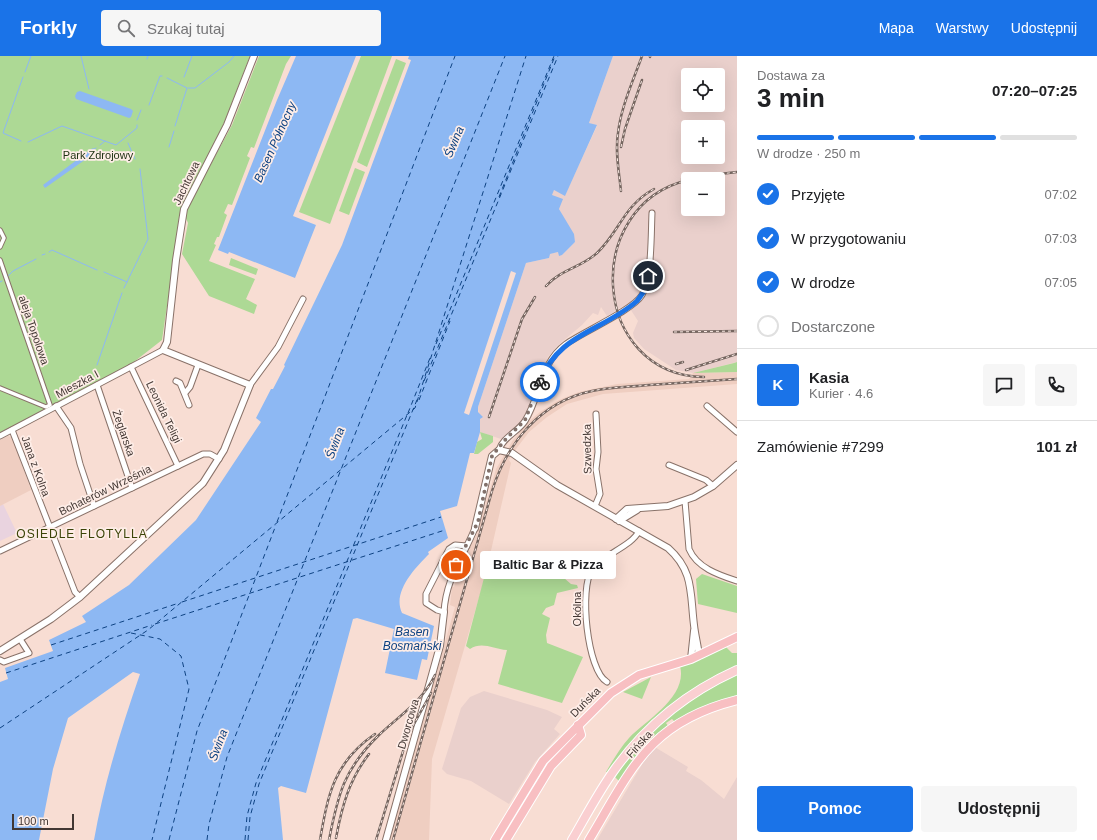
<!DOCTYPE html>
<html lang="pl">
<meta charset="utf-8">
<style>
:root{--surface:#fff;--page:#f6f6f6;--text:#202124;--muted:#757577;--line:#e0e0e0;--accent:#1a73e8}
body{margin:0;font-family:Helvetica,sans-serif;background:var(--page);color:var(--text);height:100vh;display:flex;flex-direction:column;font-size:15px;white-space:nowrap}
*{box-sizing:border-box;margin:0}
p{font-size:13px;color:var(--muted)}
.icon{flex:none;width:22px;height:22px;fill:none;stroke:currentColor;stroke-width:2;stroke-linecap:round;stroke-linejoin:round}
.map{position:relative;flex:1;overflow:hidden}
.sheet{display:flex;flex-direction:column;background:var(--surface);width:360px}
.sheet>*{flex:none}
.buttons{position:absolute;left:681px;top:12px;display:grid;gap:8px}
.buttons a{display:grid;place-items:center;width:44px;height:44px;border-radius:4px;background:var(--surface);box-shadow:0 4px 16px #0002;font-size:20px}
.scale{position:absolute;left:12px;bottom:10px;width:62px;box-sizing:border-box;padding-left:4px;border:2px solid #423733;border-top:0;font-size:11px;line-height:14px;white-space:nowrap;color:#423733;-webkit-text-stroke:3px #feede7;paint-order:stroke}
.pin{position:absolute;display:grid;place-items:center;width:34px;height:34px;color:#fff;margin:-17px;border:2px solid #fff;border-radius:50%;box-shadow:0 1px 4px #0007}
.courier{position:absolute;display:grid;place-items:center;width:40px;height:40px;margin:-20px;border:3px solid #1a73e8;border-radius:50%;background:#fff;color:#222;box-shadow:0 1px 5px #0007}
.bubble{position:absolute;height:28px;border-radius:4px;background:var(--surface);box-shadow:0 4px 16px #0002;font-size:13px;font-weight:800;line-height:28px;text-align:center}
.head em{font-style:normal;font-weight:800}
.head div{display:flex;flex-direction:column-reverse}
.head{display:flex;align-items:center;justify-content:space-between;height:68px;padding:0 20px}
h1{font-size:26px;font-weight:800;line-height:30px}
.bar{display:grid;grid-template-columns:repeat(4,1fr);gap:6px 4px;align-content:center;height:48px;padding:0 20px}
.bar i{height:5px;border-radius:3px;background:var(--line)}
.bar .current{background:var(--accent)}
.bar p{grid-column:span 4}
.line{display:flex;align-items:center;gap:10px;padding:0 20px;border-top:1px solid var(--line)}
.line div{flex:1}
.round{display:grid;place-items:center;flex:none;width:42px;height:42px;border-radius:4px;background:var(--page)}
ol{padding:0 20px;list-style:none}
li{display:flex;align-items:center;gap:12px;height:44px}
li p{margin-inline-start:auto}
li .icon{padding:4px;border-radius:50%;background:var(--accent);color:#fff;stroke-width:4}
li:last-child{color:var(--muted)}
li i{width:22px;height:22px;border:2px solid var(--line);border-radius:50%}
.primary-button{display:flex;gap:8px;margin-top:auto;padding:8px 20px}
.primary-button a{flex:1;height:46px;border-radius:4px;background:var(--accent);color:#fff;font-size:16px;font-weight:800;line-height:46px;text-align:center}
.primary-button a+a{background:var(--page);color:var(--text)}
header{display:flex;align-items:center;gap:24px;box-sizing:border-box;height:56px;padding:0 20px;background:var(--accent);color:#fff}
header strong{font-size:19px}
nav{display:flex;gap:22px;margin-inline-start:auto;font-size:14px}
.search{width:280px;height:36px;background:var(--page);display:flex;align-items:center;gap:10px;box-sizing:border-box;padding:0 14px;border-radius:4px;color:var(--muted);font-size:15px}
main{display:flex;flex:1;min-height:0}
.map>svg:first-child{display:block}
.commercial{fill:#e9d3df}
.industrial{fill:#ead0cc;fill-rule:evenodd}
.built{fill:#efcec1}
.green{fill:#add995}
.water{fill:#8db8f3}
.pier{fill:#f8ddd3}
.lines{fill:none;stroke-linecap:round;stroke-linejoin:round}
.stream{stroke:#8db8f3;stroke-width:1}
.ferry{stroke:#0d4282;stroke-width:1;stroke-dasharray:5 4;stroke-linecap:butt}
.pedestrian-casing{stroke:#897269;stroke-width:5.5}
.minor-casing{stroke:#897269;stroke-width:7}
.tertiary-casing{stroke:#897269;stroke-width:8}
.primary-casing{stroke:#fff;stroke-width:10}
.trunk-casing{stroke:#fff;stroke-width:10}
.pedestrian{stroke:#fff;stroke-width:3.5}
.minor{stroke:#fff;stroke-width:5}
.tertiary{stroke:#fff;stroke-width:6}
.primary{stroke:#facfd1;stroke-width:8}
.trunk{stroke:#f8bfc2;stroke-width:8}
.rail-casing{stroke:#756660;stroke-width:2.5}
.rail{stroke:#feede7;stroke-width:1;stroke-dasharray:3;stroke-linecap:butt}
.done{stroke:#82716b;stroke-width:4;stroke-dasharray:0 7.2}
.route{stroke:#1a73e8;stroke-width:5}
.labels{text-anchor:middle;stroke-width:3.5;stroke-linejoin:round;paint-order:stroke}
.park-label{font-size:11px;fill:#1c3010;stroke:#feede7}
.street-label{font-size:11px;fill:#423733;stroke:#feede7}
.water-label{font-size:12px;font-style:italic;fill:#0d4282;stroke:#feede7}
.neighbourhood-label{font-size:12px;letter-spacing:1px;fill:#3b4407;stroke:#feede7}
</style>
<header>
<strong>Forkly</strong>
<div class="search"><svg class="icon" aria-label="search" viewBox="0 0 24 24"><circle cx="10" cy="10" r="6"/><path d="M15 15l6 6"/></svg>Szukaj tutaj</div>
<nav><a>Mapa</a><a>Warstwy</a><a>Udostępnij</a></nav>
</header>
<main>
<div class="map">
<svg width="737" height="784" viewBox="0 0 737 784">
<rect width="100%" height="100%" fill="#f8ddd3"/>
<!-- commercial -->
<polygon class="commercial" points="3,448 17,477 0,485 0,450"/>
<!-- industrial -->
<g class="industrial">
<path d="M613,0H737V306L693,317L676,314L644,293L634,282L633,277L638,265L627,248L607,260L601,251L598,259L593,257L582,269L557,290L548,301L525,360L519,369L501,383L480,376L478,351L526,207L549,202V198L558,196L562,199L575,186L559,153V143L551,139L554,134L565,139L597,70L589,67ZM688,19H718V49H688ZM688,71H718V101H688ZM688,123H718V153H688Z"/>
<polygon points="484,635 547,654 562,661 554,673 560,678 535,706 509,748 471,725 447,718 442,713 461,652 470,641"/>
<polygon points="653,690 688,711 686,715 701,724 724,743 737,721 737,784 597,784"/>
</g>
<!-- built -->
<g class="built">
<polygon points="737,316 737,328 603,338 567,348 547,361 529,376 516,393 509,404 511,407 485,521 432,703 429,784 389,784 455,551 450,549 452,531 454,531 464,501 477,478 496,413 513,384 528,366 540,356 559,344 579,336 617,328 689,323 693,317"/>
<polygon points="8,380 12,381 31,434 0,450 0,384"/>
</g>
<!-- green -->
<g class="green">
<polygon points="0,0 250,0 221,75 181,155 162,284 130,309 0,377"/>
<polygon points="259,0 291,0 286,8 254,92 251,91 247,100 250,102 232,149 228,148 224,157 227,159 219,181 217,181 214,188 216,189 209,205 255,223 246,243 257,249 254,258 209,240 182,198 188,167 184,158 232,69"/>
<polygon points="361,0 392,0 330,168 299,156"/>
<polygon points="396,3 406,7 367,111 357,106"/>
<polygon points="355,112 365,116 349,159 339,155"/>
<polygon points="231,202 258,213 256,219 229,209"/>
<polygon points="737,306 737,316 693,317 734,307"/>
<polygon points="480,376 493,380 493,386 478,398 474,398 477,386 482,383"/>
<path d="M489,503L564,522L571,528L577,529L578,532L557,537L554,549L546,552L542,558L550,562L546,579L547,587L583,601L562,647L498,628L507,594C493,593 482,585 470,593L466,590Z"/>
<polygon points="702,518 737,530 737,557 698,548 696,523"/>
<path d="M726,591L732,597H737V610L706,626L608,716H606C613,704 620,692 629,682C648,663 688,640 680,610Z"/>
<path d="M737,618V642L675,666L672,663L666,667L668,670C648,687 633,704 620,726L615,721C643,674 689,643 737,618Z"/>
<polygon points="651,621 642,643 623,636"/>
</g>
<!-- water -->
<g class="water">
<polygon points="296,0 356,0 293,160 316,169 295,222 229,196 228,198 218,194 277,44"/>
<path d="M409,0H613L589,67L597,69L565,140L554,134L552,139L563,143L559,153L574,178L575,186L562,199L559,200L558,196L550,198L549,202L526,207L478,351V356L483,361L480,363V376L474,397H470L457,450L440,455L448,482L428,496L429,498C415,512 392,536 402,557L434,570L427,604L422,603L417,624L385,617L394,573L357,562L353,563L306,737L281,730L278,732L283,784H94C104,727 121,673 140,618L133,616L68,662L53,713L39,784H0V626L8,623L5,612L53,595L49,584L86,566L82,560L129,529L196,464L261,366L256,362L271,333H273L285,310L284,309L342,189L411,4L408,3Z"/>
<polygon points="80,35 131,53 133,55 131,61 129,62 76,43 75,40 77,36"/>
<polygon points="93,92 96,96 45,132 43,129"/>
</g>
<!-- pier -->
<polygon class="pier" points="511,215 516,217 469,359 464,357"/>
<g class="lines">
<!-- stream -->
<g class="stream">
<polyline points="81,0 89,33"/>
<polyline points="147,3 148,0"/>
<polyline points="25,16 31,0"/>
<polyline points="184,21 192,0"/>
<polyline points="167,22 187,32 175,70"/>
<polyline points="188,32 195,32 229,6 234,0"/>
<polyline points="149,49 160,20 162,20"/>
<polyline points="137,64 141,54"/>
<polyline points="21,85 3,77 23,21"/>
<polyline points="28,86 62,70 116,89 137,72 137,69"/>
<polyline points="128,87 135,103"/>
<polyline points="100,89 105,85"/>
<polyline points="169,91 174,75"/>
<polyline points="94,93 96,92"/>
<polyline points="49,196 52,194 97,214"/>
<polyline points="42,199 45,198"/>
<polyline points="104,216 127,226"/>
<polyline points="8,220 13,215 36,203"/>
<polyline points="0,226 2,225"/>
<polyline points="124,232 148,183 140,113"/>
<polyline points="97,309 122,237"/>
</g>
<!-- ferry -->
<g class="ferry">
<polyline points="499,141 555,0"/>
<polyline points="436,288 554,0"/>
<polyline points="424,325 558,0"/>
<polyline points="419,344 450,265"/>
<polyline points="408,357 430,302"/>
<polyline points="277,466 455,0"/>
<polyline points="182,546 441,461"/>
<polyline points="155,568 445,474"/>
<polyline points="131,577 160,583 181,600 189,633 152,784"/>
<polyline points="51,589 179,547"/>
<polyline points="6,617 152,569"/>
<polyline points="0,672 148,574 415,352 526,0"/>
<polyline points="169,784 197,675 276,469"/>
<polyline points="207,784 209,768 227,701 505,0"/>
<polyline points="245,784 247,760 256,727 407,359"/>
<polyline points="248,784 250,761 259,728 419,339"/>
</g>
<!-- pedestrian casing -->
<g class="pedestrian-casing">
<g id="pedestrian">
<polyline points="0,174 4,182 0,191"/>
<polyline points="0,204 50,349 46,351 0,332"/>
</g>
</g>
<!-- minor casing -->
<g class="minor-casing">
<g id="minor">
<polyline points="131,311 178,410"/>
<polyline points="176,325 180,327 189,349"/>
<polyline points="97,329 132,432"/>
<polyline points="250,329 278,291 303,243"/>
<polyline points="185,337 190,331 198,309"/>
<polyline points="56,350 71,372 80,408 94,450"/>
<polyline points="707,350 737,376"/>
<polyline points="12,374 75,536 80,541"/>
<polyline points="0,380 163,294"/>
<path d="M499,394C503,381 518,376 525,365C541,339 540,307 566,288C583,276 633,254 642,239C652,223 651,177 652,157"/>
<polyline points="669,409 706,424 713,430"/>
<path d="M685,445L689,493C697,512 719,519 737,525"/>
<polyline points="595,450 600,438 596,413 598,396 596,358"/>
<path d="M467,490L455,489L449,493L426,538V547L437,554L444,556C446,522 463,502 475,472"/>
<polyline points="0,495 203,398 210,398 219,403"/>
<polyline points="0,604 4,606 29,597 20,583"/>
<path d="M607,626C587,615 579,531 592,514C603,498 631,491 639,475"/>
</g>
</g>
<!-- tertiary casing -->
<g class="tertiary-casing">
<g id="tertiary">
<polyline points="616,463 627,453 668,450 694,441 713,430 737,409"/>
<polyline points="619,465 637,454"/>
<path d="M475,472L492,400L499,394L512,397L557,429L668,492C694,515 690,537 694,569C695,579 698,590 699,600"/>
<polyline points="0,595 51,563 80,541 203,427 224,394 250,329 163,294 167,286 176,204 184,153 227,69 254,0"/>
<polyline points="691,603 694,575"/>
<polyline points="386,784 440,590 444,556"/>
</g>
</g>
<!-- primary casing -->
<g class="primary-casing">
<path id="primary" d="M572,784C586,760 599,735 615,713C646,670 688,636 737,614"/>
</g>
<!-- trunk casing -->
<g class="trunk-casing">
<g id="trunk">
<polyline points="495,784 543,705 611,637 639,619 691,603 737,581"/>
<polyline points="506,784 551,710 581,679 578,669"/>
<path d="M589,784C632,712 649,666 737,644"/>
</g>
</g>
<!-- pedestrian -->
<use href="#pedestrian" class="pedestrian"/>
<!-- minor -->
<use href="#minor" class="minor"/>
<!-- tertiary -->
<use href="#tertiary" class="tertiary"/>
<!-- primary -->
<use href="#primary" class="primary"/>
<!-- trunk -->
<use href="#trunk" class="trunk"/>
<!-- rail casing -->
<g class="rail-casing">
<g id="rail">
<polyline points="650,1 650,0"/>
<polyline points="621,91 625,73 642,24"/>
<polyline points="703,120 737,116"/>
<polyline points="682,123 708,119"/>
<path d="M688,124C580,150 591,319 704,321"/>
<path d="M621,135C619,116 615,96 618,77C621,51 633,25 642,0"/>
<path d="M546,230C560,214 582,211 597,197C620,175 623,150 654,133"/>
<polyline points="674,276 737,275"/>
<polyline points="676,308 683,306"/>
<polyline points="686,314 737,298"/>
<polyline points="489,361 522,263 535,241"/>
<path d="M336,782C342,750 349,724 369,698"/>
<path d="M320,784C328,738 334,706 375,678"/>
<path d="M329,784C338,738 344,713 379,679C400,659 422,646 435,619"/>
<polyline points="376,784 408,679 431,637"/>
<path d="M393,784L492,435C507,387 540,346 592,335C610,331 630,331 649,329C678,327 708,325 737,323"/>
</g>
</g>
<!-- rail -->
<use href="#rail" class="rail"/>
</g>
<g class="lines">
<!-- done -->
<polyline class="done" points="456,509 478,466 492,400 505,384 525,364 540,326"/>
<!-- route -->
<path class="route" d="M540,326C557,278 603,275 637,245L645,234L648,220"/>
</g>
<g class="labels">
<!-- park labels -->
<g class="park-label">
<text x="98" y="103">Park Zdrojowy</text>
</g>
<!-- street labels -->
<g class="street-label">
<text transform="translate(186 127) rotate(-64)" y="4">Jachtowa</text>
<text transform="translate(34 274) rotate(71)" y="4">aleja Topolowa</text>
<text transform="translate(77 328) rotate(-28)" y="4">Mieszka I</text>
<text transform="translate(164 356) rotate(64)" y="4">Leonida Teligi</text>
<text transform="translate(124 377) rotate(71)" y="4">Żeglarska</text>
<text transform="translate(587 393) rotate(-91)" y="4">Szwedzka</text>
<text transform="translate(36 410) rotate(70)" y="4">Jana z Kolna</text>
<text transform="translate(105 434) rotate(-26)" y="4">Bohaterów Września</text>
<text transform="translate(577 553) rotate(-90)" y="4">Okólna</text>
<text transform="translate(585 646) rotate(-45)" y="4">Duńska</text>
<text transform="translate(408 668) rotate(-74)" y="4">Dworcowa</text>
<text transform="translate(639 688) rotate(-48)" y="4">Fińska</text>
</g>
<!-- water labels -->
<g class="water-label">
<text transform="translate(275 86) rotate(-66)" y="4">Basen Północny</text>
<text transform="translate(454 86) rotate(-67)" y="4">Świna</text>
<text transform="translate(335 387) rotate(-69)" y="4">Świna</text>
<text x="412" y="580">Basen<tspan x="412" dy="14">Bosmański</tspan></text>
<text transform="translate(218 689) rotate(-69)" y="4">Świna</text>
</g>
<!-- neighbourhood labels -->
<g class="neighbourhood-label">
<text x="82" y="482">OSIEDLE FLOTYLLA</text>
</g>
</g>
</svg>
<div class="buttons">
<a><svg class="icon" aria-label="locate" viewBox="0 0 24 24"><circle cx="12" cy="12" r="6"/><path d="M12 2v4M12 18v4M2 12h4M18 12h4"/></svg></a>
<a>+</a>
<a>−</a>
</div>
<div class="scale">100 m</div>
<div class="pin" style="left:456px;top:509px;background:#ea580c"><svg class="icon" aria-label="bag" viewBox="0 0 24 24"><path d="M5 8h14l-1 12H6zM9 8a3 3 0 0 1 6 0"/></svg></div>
<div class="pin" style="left:648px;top:220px;background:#1f2937"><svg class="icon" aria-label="home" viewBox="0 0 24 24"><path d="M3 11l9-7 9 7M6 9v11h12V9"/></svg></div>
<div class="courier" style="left:540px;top:326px"><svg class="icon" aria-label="bike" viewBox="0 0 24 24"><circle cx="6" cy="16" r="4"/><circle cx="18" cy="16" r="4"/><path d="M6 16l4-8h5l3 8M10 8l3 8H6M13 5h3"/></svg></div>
<div class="bubble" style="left:480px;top:495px;width:136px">Baltic Bar &amp; Pizza</div>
</div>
<section class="sheet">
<div class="head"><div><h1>3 min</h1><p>Dostawa za</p></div><em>07:20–07:25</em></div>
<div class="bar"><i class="current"></i><i class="current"></i><i class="current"></i><i></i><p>W drodze · 250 m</p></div>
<ol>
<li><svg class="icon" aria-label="check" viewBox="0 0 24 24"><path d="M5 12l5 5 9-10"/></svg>Przyjęte<p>07:02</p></li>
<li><svg class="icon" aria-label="check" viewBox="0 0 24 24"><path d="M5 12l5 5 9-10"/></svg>W przygotowaniu<p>07:03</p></li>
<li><svg class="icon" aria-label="check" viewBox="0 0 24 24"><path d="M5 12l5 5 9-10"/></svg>W drodze<p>07:05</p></li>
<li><i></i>Dostarczone</li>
</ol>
<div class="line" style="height:72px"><b class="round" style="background:var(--accent);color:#fff">K</b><div><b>Kasia</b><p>Kurier · 4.6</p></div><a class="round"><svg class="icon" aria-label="chat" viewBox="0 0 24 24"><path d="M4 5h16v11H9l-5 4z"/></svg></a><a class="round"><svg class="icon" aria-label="phone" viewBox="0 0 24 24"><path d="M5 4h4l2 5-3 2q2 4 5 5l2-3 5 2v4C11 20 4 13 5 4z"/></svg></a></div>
<div class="line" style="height:52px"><div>Zamówienie #7299</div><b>101 zł</b></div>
<div class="primary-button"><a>Pomoc</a><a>Udostępnij</a></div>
</section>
</main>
